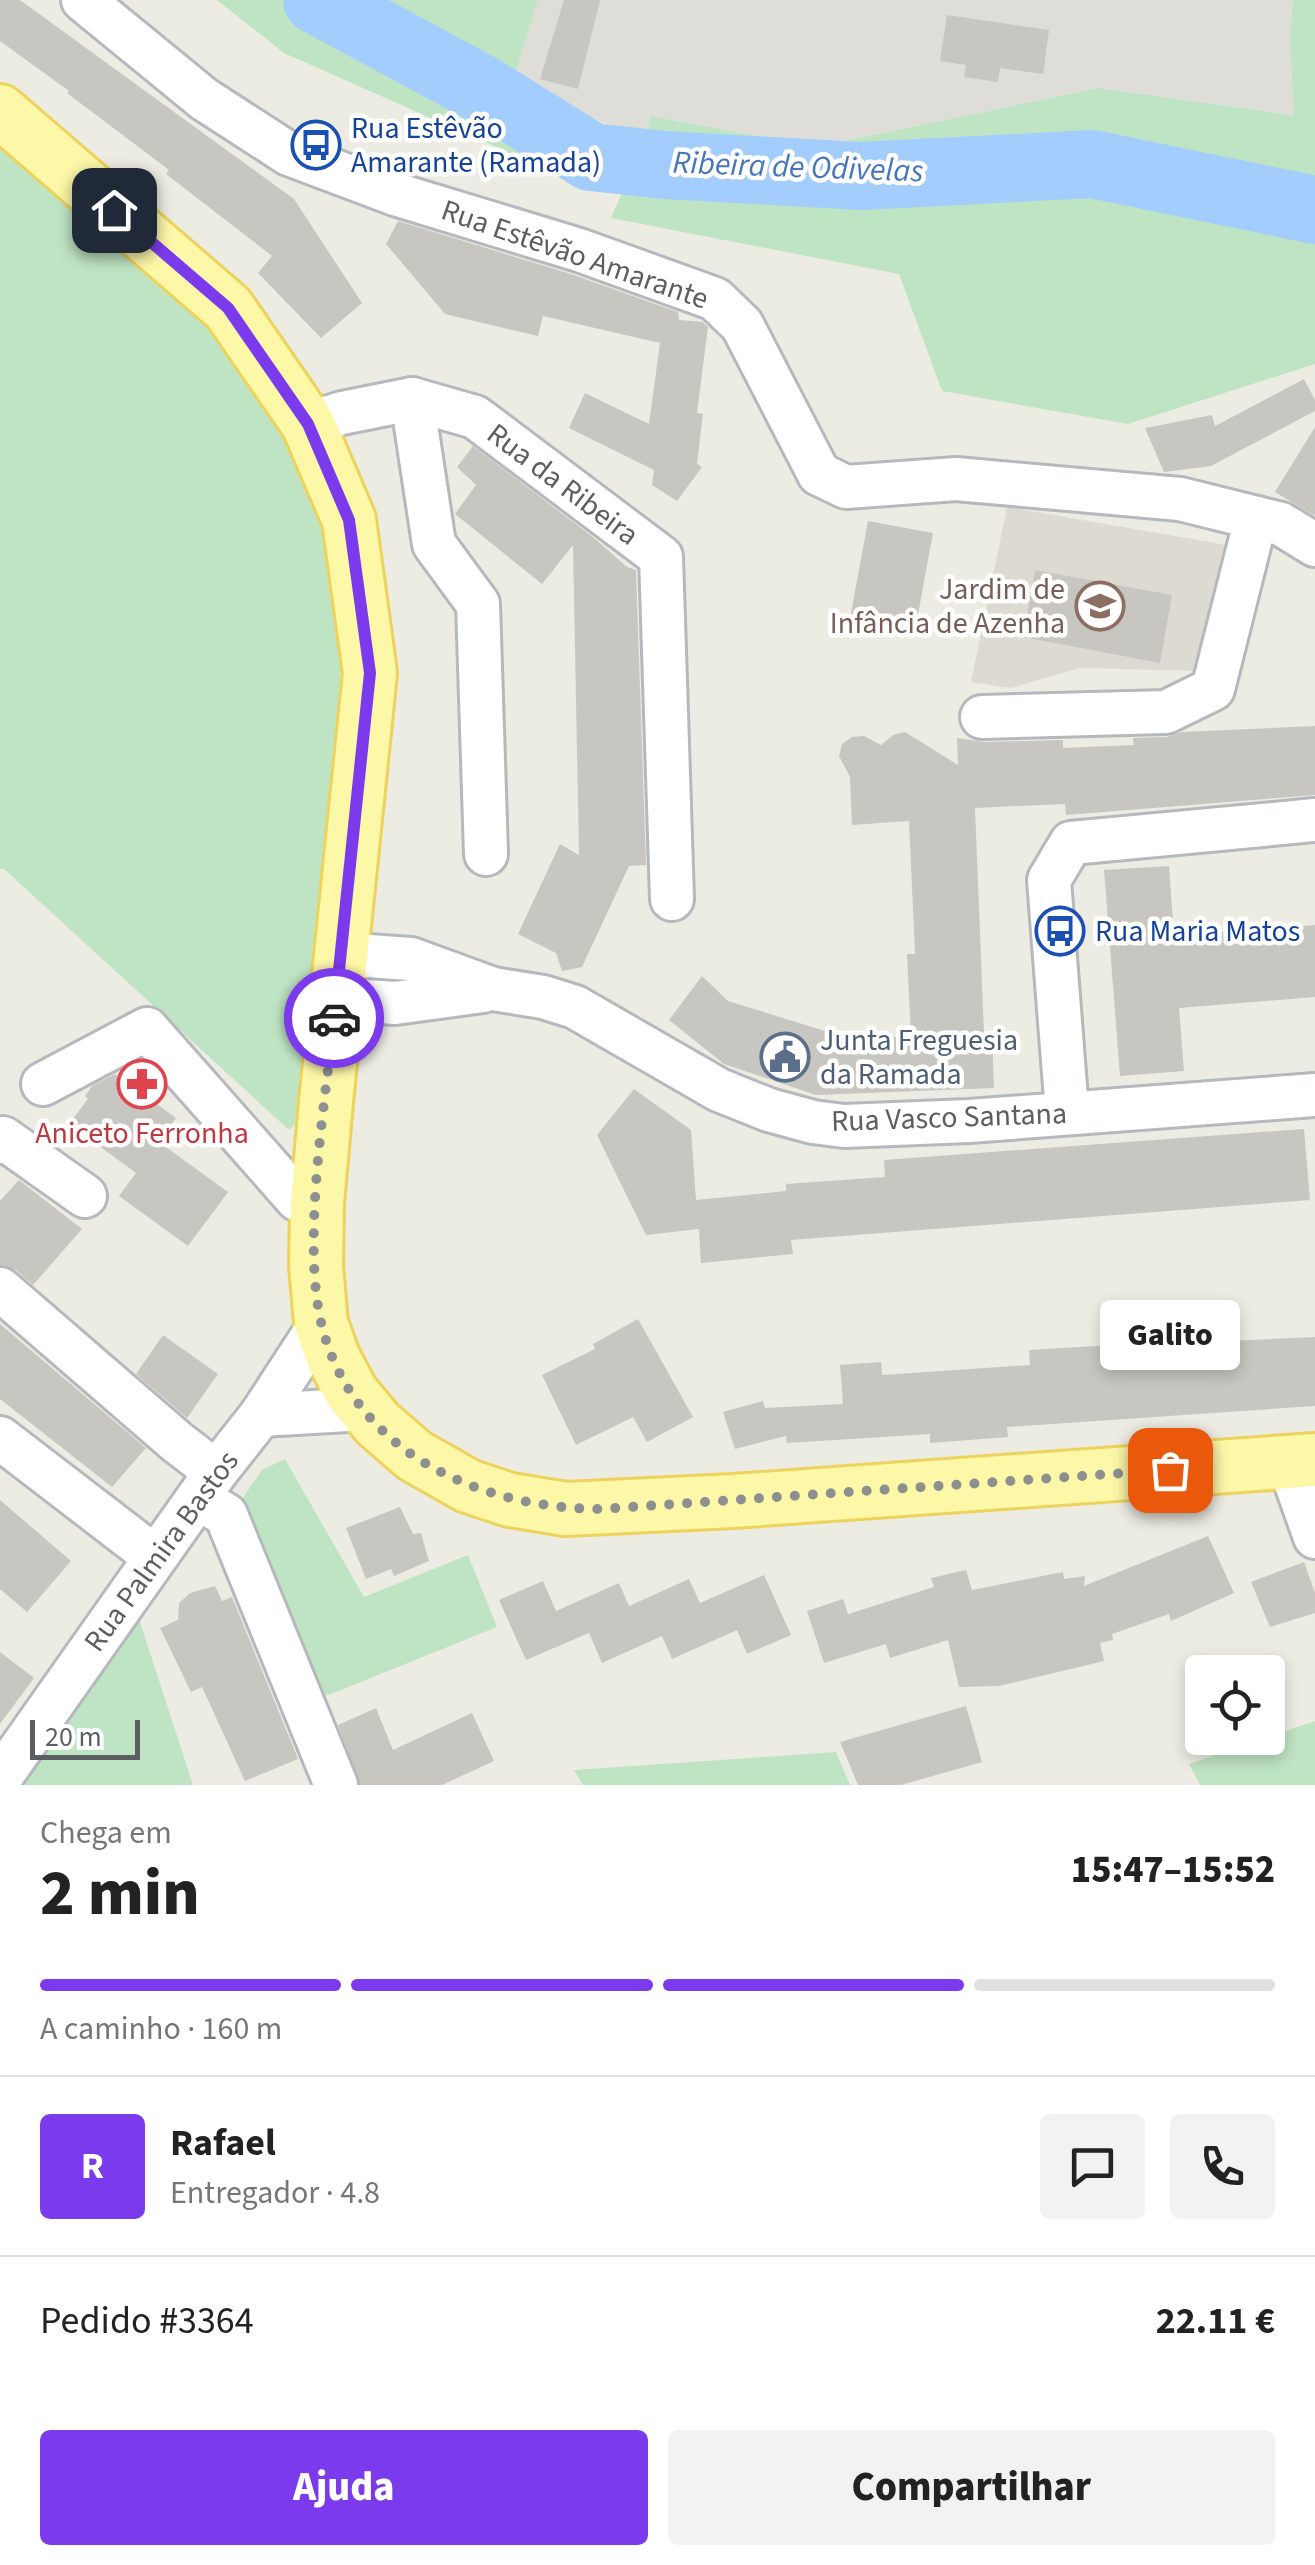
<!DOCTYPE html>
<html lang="pt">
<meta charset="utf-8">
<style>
:root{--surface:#fff;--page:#f2f2f2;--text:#222;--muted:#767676;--line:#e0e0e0;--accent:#7c3aed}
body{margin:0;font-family:"Source Sans 3",sans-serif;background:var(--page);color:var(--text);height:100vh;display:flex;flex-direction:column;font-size:38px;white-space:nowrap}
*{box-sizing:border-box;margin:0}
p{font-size:32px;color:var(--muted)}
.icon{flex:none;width:55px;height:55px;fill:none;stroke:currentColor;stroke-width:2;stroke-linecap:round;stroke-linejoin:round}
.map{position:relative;height:1785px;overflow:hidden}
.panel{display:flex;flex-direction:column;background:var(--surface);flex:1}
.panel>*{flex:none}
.controls{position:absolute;left:1185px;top:1655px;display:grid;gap:20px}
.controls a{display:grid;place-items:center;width:100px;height:100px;border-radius:10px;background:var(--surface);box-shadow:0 5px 15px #0003;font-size:50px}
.scale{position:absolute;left:30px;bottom:25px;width:110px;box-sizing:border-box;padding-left:10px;border:5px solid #5b5e63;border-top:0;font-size:28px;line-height:35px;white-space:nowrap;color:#5b5e63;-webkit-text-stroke:8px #fff;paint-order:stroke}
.pin{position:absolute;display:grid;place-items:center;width:85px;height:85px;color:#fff;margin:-42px;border-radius:20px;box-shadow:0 5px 15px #0006}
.courier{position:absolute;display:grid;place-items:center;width:100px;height:100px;margin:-50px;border:8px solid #7c3aed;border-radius:50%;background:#fff;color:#222;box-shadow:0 2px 12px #0007}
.bubble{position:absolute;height:70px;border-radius:10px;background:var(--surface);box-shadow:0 5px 15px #0003;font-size:32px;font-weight:800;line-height:70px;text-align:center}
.head em{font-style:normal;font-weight:800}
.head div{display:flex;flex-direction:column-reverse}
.head{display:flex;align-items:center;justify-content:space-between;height:170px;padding:0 40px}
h1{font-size:65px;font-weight:800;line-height:75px}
.bar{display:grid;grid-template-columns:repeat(4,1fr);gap:15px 10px;align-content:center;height:120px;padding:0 40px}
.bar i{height:12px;border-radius:8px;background:var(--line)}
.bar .selected{background:var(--accent)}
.bar p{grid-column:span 4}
.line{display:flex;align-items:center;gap:25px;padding:0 40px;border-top:2px solid var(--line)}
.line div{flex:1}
.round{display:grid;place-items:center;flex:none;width:105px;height:105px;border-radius:10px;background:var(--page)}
.button{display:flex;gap:20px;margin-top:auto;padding:20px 40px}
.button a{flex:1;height:115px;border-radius:10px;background:var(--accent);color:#fff;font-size:40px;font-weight:800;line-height:115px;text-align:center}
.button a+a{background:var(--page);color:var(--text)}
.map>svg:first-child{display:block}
.industrial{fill:#dfddd7}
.education{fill:#dddbd1}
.green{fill:#bfe4c3}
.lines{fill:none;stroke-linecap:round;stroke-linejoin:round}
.river{stroke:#a3cdfd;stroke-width:68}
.building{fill:#c8c6c0}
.minor-casing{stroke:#b5b8bd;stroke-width:48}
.major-casing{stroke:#edd35b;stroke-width:58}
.minor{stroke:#fff;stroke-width:42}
.major{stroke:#fdf7a8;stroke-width:52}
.done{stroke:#8e9090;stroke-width:10;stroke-dasharray:0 18}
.route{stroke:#7c3aed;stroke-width:12}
.labels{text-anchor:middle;stroke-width:9;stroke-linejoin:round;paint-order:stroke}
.transit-label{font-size:30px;fill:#164399;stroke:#fff;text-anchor:start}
.street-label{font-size:30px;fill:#5b5e63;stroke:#fff}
.education-label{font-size:30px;fill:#785e54;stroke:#fff;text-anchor:end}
.service-label{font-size:30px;fill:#4e5e75;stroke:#fff;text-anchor:start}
.health-label{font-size:30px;fill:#be3a42;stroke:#fff}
.water-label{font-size:32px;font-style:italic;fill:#4675bf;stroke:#fff}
</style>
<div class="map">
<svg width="1315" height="1785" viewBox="0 0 1315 1785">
<rect width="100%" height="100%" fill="#edece3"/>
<!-- industrial -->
<polygon class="industrial" points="538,0 1293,0 1290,36 1295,115 1098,88 815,147 651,116 644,142 513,81"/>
<!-- education -->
<polygon class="education" points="1007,507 1227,545 1200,671 1080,668 1011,688 971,682"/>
<!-- green -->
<g class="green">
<polygon points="217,0 538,0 513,81 605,125 579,184 284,53"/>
<polygon points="1293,0 1315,0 1315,364 1128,424 942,391 899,274 611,218 644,142 651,116 815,147 1098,88 1294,115 1290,36"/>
<polygon points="0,145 202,310 315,478 338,567 342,677 300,1120 289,1130 4,869 0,869"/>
<polygon points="285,1459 364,1597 468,1555 497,1627 326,1696 237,1506 262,1470"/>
<polygon points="139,1619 193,1785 16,1785"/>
<polygon points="1315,1721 1315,1785 1200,1785 1189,1764"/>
<polygon points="836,1752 850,1785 583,1785 574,1770"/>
</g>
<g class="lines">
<!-- river -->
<polyline class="river" points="317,0 480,88 591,157 665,165 861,176 1092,164 1315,210"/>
</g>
<!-- building -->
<g class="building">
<polygon points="0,0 20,0 294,199 362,303 321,338 258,273 272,256 166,174 169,170 67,93 69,91 0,41"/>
<polygon points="564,0 600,0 578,89 540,79"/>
<polygon points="947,15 1049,30 1043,74 1000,68 998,82 964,77 966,65 940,61"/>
<polygon points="398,221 571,274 678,312 679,320 703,322 708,327 697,413 703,414 697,464 702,467 677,501 652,485 654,470 569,428 585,393 649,424 660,343 543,316 538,336 445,314 386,244"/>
<polygon points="1304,379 1315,400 1315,411 1211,466 1164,472 1145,428 1212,415 1215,426"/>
<polygon points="1315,427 1315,516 1275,492"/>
<polygon points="473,446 593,537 627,567 636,570 646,865 629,866 582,967 562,971 556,953 518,934 560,844 579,855 573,545 542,584 455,514 476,485 457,467"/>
<polygon points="868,521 933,533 914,636 849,624"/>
<polygon points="1035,570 1172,595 1160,663 1023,637"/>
<polygon points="1315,726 1315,795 1066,815 1065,804 975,808 984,1033 992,1033 994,1088 816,1095 724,1064 669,1020 702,976 728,1001 851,1039 911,1036 907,954 915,954 909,821 852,825 850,777 839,756 842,744 852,737 864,736 881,745 893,735 905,732 958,765 957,738 983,742 1063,740 1063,748 1134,745 1133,738 1167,737 1182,732"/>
<polygon points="1169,866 1174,935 1315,925 1315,997 1179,1008 1184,1071 1120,1076 1104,870"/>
<polygon points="115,1074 176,1118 159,1142 228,1192 188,1246 119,1196 136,1173 69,1124 88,1099 85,1096 92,1086"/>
<polygon points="634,1089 691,1130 696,1200 786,1191 786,1184 885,1177 884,1160 1304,1129 1310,1200 791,1240 793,1254 701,1263 699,1229 646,1235 597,1135"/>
<polygon points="19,1180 82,1229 33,1285 16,1270 0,1265 0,1201"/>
<polygon points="638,1319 693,1417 647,1442 633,1417 576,1445 542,1375 595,1349 593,1344"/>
<polygon points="0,1324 146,1448 112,1487 0,1399"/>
<polygon points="163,1335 218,1374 187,1418 136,1374"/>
<polygon points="1315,1337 1315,1406 1007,1427 1008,1437 930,1443 930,1434 787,1443 786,1436 735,1449 723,1412 763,1401 765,1408 843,1404 840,1365 881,1362 882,1375 1030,1365 1029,1350 1228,1338 1228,1341"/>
<polygon points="0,1500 71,1561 27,1612 0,1589"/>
<polygon points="400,1507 413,1534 421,1533 429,1561 394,1576 391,1569 366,1579 346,1528"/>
<polygon points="1208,1536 1234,1593 1171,1621 1169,1614 1112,1634 1113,1640 1100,1643 1104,1661 999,1686 959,1687 948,1640 890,1658 886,1644 824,1663 807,1611 843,1599 848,1614 934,1587 931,1578 966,1570 972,1590 1063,1572 1064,1579 1085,1576 1084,1586"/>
<polygon points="1304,1562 1315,1593 1315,1613 1270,1627 1251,1582"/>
<polygon points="764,1575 791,1635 747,1654 737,1630 672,1659 662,1636 602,1663 589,1633 526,1660 499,1600 543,1581 556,1611 619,1583 629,1606 689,1579 700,1603"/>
<polygon points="215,1586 222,1601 232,1597 298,1759 245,1781 202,1687 191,1692 160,1628 178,1620 179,1603 190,1593"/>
<polygon points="0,1652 34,1678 0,1724"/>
<polygon points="966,1706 982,1762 901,1785 858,1785 840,1742"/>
<polygon points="376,1708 393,1750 472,1713 494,1761 442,1785 360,1785 338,1725"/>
</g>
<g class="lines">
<!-- minor casing -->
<g class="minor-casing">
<g id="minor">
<polyline points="83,0 204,99 289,154 398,195 579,250 715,299 742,325 819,474 846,487 956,479 1180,499 1281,524 1315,545"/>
<polyline points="412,399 434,544 478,604 486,854"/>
<polyline points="308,424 342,413 412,399 475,417 661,557 672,899"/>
<polyline points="982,717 1166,712 1213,689 1256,518"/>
<polyline points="340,954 411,959 493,989 543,997 575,1007 719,1090 769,1110 813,1122 844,1126 969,1121 1315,1095"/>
<polyline points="336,999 395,1003 483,991"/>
<polyline points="43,1084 147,1029 297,1199 317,1204"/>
<polyline points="1067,1112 1049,880 1071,843 1315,820"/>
<polyline points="0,1142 3,1138 85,1196"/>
<polyline points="0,1289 177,1442 216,1472"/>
<polyline points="261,1415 365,1409"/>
<polyline points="0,1438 155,1557"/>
<polyline points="1288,1461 1315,1537"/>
<polyline points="198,1498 226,1515 336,1785"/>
<polyline points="0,1778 216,1472 261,1415 321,1323"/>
</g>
</g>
<!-- major casing -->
<g class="major-casing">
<polyline id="major" points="0,111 228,308 308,424 349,520 370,673 326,1102 317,1204 316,1266 321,1323 333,1357 352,1393 378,1424 415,1456 468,1486 510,1500 566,1509 733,1501 1315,1460"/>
</g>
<!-- minor -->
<use href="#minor" class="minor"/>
<!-- major -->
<use href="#major" class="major"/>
</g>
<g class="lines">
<!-- done -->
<path class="done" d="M334,1018C325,1104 302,1239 321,1322C351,1452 480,1509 602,1509L1170,1470"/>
<!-- route -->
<polyline class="route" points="114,210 228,308 308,424 349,520 370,673 334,1018"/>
</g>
<!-- icons -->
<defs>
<g id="bus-ring" transform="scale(2.5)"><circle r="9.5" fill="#fff" stroke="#1a4fb4" stroke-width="1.5"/><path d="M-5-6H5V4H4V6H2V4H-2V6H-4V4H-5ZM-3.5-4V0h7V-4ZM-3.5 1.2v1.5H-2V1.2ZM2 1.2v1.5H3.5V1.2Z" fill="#1a4fb4"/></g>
<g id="school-ring" transform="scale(2.5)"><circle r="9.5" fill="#fff" stroke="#8d6e63" stroke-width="1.5"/><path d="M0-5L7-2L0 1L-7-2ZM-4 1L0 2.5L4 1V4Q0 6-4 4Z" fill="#8d6e63"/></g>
<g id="civic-ring" transform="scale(2.5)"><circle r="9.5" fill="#fff" stroke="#5c6f8a" stroke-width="1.5"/><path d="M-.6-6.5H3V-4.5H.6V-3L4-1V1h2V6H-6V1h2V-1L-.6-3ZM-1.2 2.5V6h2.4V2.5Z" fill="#5c6f8a"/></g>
<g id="pharmacy-ring" transform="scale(2.5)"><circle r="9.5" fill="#fff" stroke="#e0444e" stroke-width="1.5"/><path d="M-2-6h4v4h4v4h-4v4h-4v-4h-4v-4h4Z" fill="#e0444e"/></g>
</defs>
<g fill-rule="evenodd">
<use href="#bus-ring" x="316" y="145"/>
<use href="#school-ring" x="1100" y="606"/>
<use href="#bus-ring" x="1060" y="931"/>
<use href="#civic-ring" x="785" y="1057"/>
<use href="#pharmacy-ring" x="142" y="1084"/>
</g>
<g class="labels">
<!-- transit labels -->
<g class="transit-label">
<text x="351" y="138">Rua Estêvão<tspan x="351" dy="34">Amarante (Ramada)</tspan></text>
<text x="1095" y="941">Rua Maria Matos</text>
</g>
<!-- street labels -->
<g class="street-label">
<text transform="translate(575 254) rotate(19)" y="10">Rua Estêvão Amarante</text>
<text transform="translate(563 484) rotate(37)" y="10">Rua da Ribeira</text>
<text transform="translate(949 1117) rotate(-2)" y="10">Rua Vasco Santana</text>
<text transform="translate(161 1551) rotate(-54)" y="10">Rua Palmira Bastos</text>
</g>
<!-- education labels -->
<g class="education-label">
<text x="1065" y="599">Jardim de<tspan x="1065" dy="34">Infância de Azenha</tspan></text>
</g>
<!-- service labels -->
<g class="service-label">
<text x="820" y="1050">Junta Freguesia<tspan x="820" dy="34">da Ramada</tspan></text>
</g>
<!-- health labels -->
<g class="health-label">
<text x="142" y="1143">Aniceto Ferronha</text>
</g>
<!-- water labels -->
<g class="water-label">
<text transform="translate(798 166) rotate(2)" y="11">Ribeira de Odivelas</text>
</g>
</g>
</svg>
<div class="controls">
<a><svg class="icon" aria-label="locate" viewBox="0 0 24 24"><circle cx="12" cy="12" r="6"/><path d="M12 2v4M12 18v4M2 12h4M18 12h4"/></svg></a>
</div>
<div class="scale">20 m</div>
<div class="pin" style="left:1170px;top:1470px;background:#ea580c"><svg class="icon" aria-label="bag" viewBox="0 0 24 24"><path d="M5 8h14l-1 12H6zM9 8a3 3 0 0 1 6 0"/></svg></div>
<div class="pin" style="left:114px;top:210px;background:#1f2937"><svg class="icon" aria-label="home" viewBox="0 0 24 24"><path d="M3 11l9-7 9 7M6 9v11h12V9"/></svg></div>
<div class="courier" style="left:334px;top:1018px"><svg class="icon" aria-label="car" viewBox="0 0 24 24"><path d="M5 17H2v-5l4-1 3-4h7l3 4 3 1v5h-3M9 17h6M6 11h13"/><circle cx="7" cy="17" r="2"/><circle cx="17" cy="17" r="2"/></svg></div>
<div class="bubble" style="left:1100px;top:1300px;width:140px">Galito</div>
</div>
<section class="panel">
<div class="head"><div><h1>2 min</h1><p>Chega em</p></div><em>15:47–15:52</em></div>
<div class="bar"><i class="selected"></i><i class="selected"></i><i class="selected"></i><i></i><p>A caminho · 160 m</p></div>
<div class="line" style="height:180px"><b class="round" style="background:var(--accent);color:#fff">R</b><div><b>Rafael</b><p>Entregador · 4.8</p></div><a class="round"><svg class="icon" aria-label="chat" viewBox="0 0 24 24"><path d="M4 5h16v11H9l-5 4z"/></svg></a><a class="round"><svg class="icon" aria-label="phone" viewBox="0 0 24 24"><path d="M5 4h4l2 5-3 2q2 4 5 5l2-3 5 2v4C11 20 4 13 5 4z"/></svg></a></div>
<div class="line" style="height:130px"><div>Pedido #3364</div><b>22.11 €</b></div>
<div class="button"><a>Ajuda</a><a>Compartilhar</a></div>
</section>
